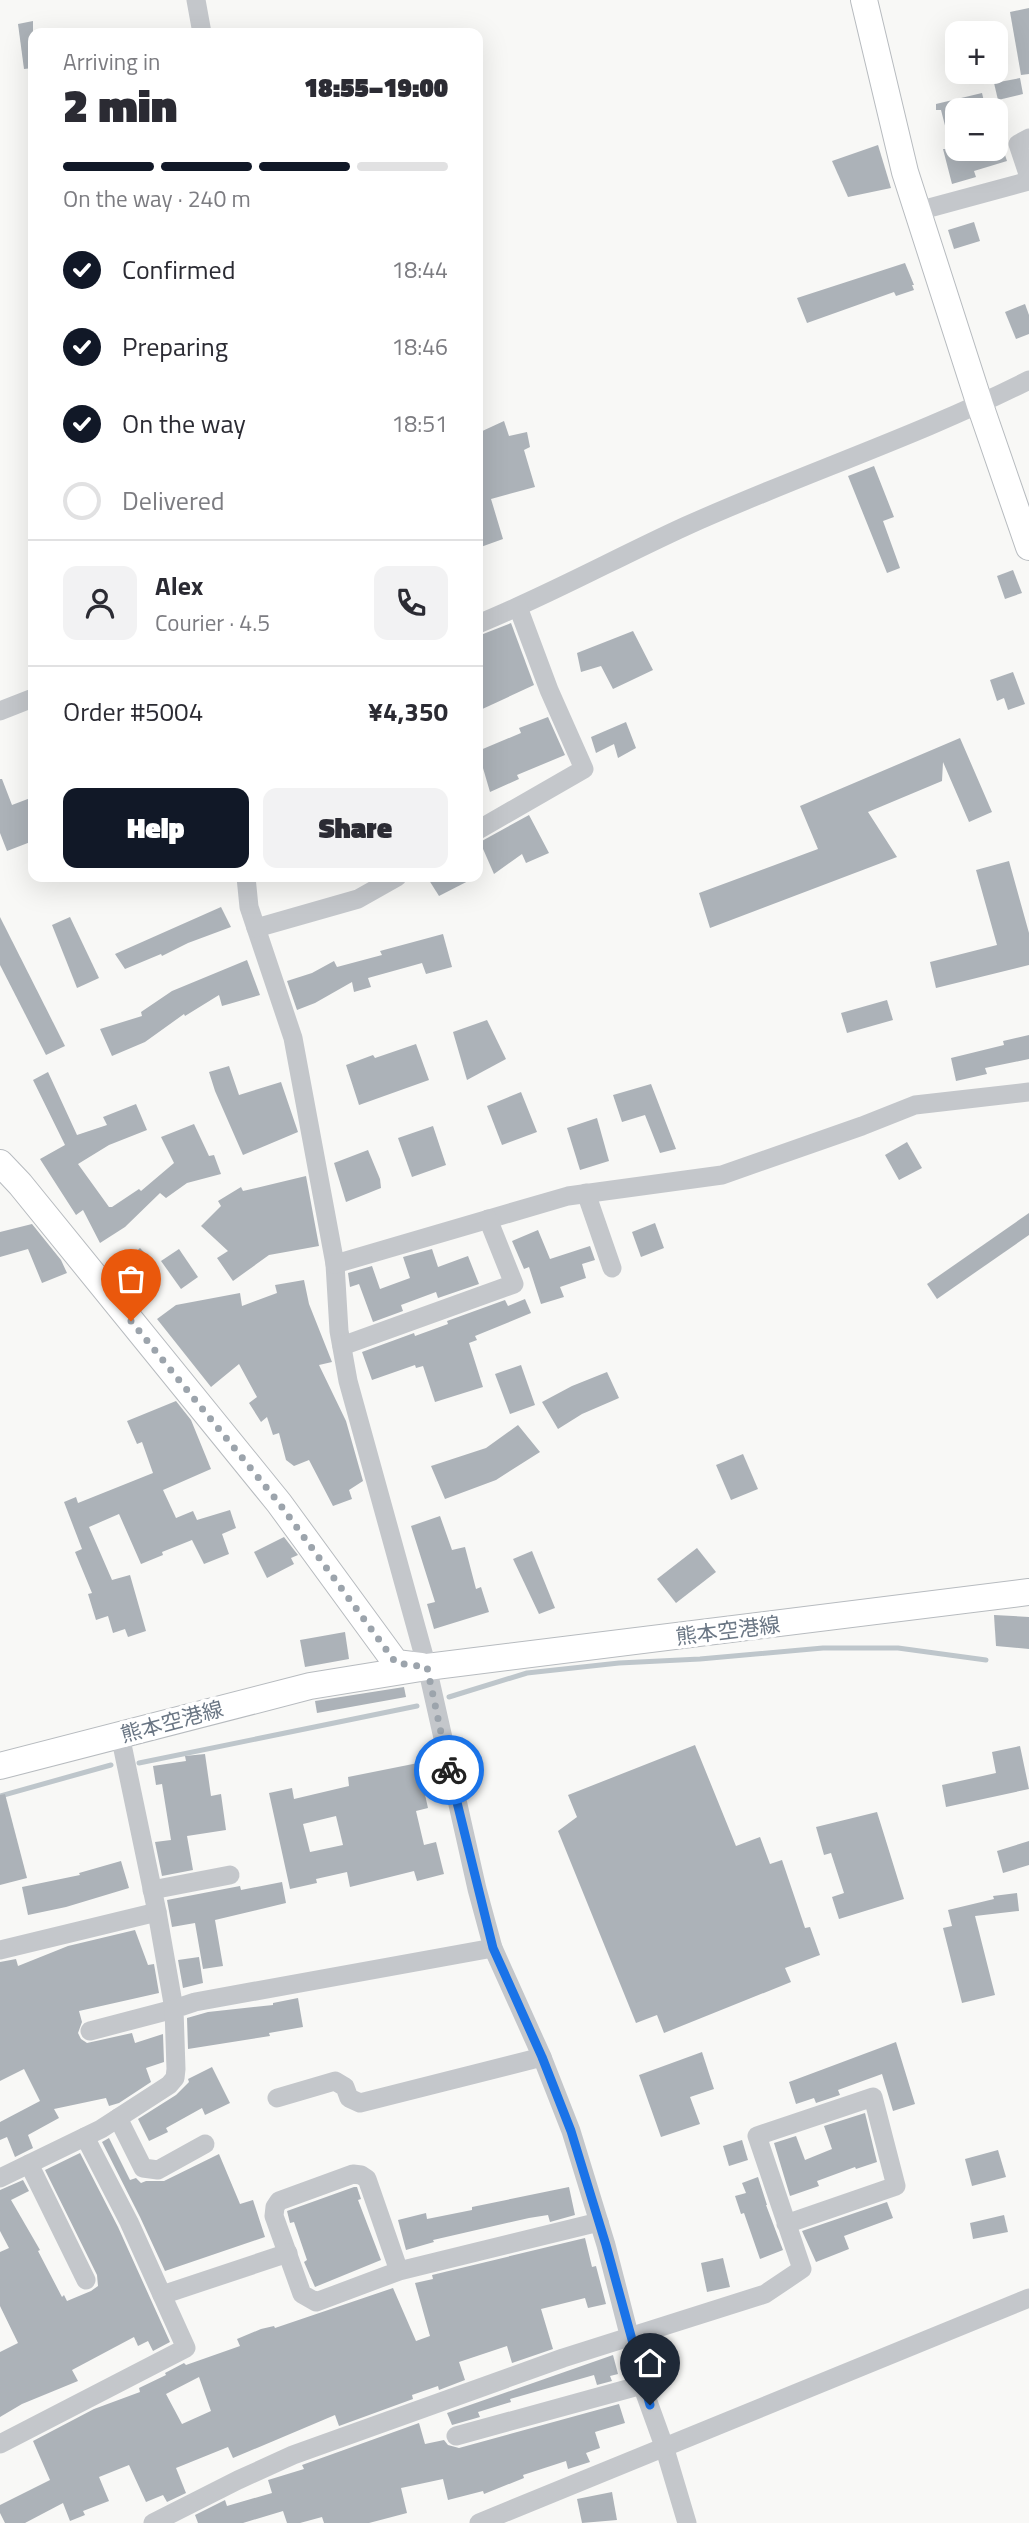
<!DOCTYPE html>
<meta charset="utf-8">
<style>
:root{--surface:#fff;--page:#f2f2f3;--text:#2b2b33;--muted:#7c7c81;--line:#e1e1e2;--accent:#111827}
body{margin:0;font-family:"Titillium Web","Noto Sans JP",sans-serif;background:var(--page);color:var(--text);height:100vh;display:flex;flex-direction:column;font-size:26px;white-space:nowrap}
*{box-sizing:border-box;margin:0}
p{font-size:23px;color:var(--muted)}
.icon{flex:none;width:38px;height:38px;fill:none;stroke:currentColor;stroke-width:2;stroke-linecap:round;stroke-linejoin:round}
.map{position:relative;flex:1;overflow:hidden}
.drawer{position:absolute;left:28px;top:28px;width:455px;height:854px;display:flex;flex-direction:column;background:var(--surface);border-radius:14px;box-shadow:0 7px 28px #0002}
.drawer>*{flex:none}
.controls{position:absolute;left:945px;top:21px;display:grid;gap:14px}
.controls a{display:grid;place-items:center;width:63px;height:63px;border-radius:14px;background:var(--surface);box-shadow:0 7px 28px #0002;font-size:35px}
.pin{position:absolute;display:grid;place-items:center;width:60px;height:60px;color:#fff;margin:-72px -30px;border-radius:50% 50% 50% 0;rotate:-45deg;box-shadow:0 0 7px #0007}
.pin .icon{rotate:45deg}
.courier{position:absolute;display:grid;place-items:center;width:70px;height:70px;margin:-35px;border:5px solid #1a73e8;border-radius:50%;background:#fff;color:#222;box-shadow:0 2px 9px #0007}
.overview em{font-style:normal;font-weight:800}
.overview div{display:flex;flex-direction:column-reverse}
.overview{display:flex;align-items:center;justify-content:space-between;height:119px;padding:0 35px}
h1{font-size:46px;font-weight:800;line-height:52px}
.bar{display:grid;grid-template-columns:repeat(4,1fr);gap:10px 7px;align-content:center;height:84px;padding:0 35px}
.bar i{height:9px;border-radius:5px;background:var(--line)}
.bar .active{background:var(--accent)}
.bar p{grid-column:span 4}
.line{display:flex;align-items:center;gap:18px;padding:0 35px;border-top:2px solid var(--line)}
.line div{flex:1}
.round{display:grid;place-items:center;flex:none;width:74px;height:74px;border-radius:14px;background:var(--page)}
ol{padding:0 35px;list-style:none}
li{display:flex;align-items:center;gap:21px;height:77px}
li p{margin-inline-start:auto}
li .icon{padding:7px;border-radius:50%;background:var(--accent);color:#fff;stroke-width:4}
li:last-child{color:var(--muted)}
li i{width:38px;height:38px;border:4px solid var(--line);border-radius:50%}
.button{display:flex;gap:14px;margin-top:auto;padding:14px 35px}
.button a{flex:1;height:80px;border-radius:14px;background:var(--accent);color:#fff;font-size:28px;font-weight:800;line-height:80px;text-align:center}
.button a+a{background:var(--page);color:var(--text)}
.map>svg:first-child{display:block}
.lines{fill:none;stroke-linecap:round;stroke-linejoin:round}
.stream{stroke:#bec6cb;stroke-width:5}
.building{fill:#acb2b8;fill-rule:evenodd}
.secondary-casing{stroke:#b7bbbf;stroke-width:28}
.street{stroke:#c4c7cb;stroke-width:19}
.secondary{stroke:#fff;stroke-width:26}
.done{stroke:#9ca4ac;stroke-width:7;stroke-dasharray:0 12.6}
.route{stroke:#1a73e8;stroke-width:9}
.labels{text-anchor:middle;stroke-width:7;stroke-linejoin:round;paint-order:stroke}
.street-label{font-size:21px;fill:#6a7684;stroke:#fff}
</style>
<div class="map">
<svg width="1029" height="2523" viewBox="0 0 1029 2523">
<rect width="100%" height="100%" fill="#f8f8f6"/>
<g class="lines">
<!-- stream -->
<g class="stream">
<polyline points="449,1697 527,1673 619,1663 700,1659 823,1648 898,1648 986,1660"/>
<polyline points="139,1763 417,1706"/>
<polyline points="0,1796 111,1765"/>
</g>
</g>
<!-- building -->
<g class="building">
<polygon points="1029,8 1029,74 1021,75 1010,12"/>
<polygon points="33,21 33,68 24,69 18,24"/>
<polygon points="1020,78 1023,94 998,100 994,83"/>
<polygon points="982,93 986,110 957,110 957,149 1003,149 1007,161 974,171 976,177 952,184 943,149 951,149 941,110 936,110 936,104"/>
<polygon points="878,145 891,188 848,197 832,161"/>
<polygon points="974,222 980,241 954,249 948,230"/>
<polygon points="905,263 914,285 912,285 914,290 896,296 894,292 807,323 797,298"/>
<polygon points="1025,304 1029,315 1029,334 1016,339 1005,312"/>
<polygon points="504,421 509,436 527,432 530,447 524,450 535,487 491,499 503,539 478,548 478,433"/>
<polygon points="874,466 894,517 883,521 900,568 887,573 848,476"/>
<polygon points="1013,570 1022,593 1005,599 997,576"/>
<polygon points="511,623 534,685 478,711 478,636"/>
<polygon points="633,631 653,670 613,689 601,666 581,672 577,653"/>
<polygon points="1013,672 1025,704 1008,710 1004,698 997,701 990,680"/>
<polygon points="548,717 565,755 517,775 519,779 490,792 478,751 521,733 519,728"/>
<polygon points="626,722 636,748 618,758 614,744 596,753 591,737"/>
<polygon points="960,738 992,812 969,822 943,762 942,781 868,812 897,857 710,928 699,893 818,849 800,806"/>
<polygon points="0,779 2,779 12,805 33,797 33,841 7,851 0,833"/>
<polygon points="529,815 549,853 526,863 522,854 494,874 480,842"/>
<polygon points="1009,861 1029,933 1029,965 936,988 930,962 997,945 976,870"/>
<polygon points="427,877 476,877 439,896"/>
<polygon points="221,907 231,927 188,943 162,956 161,954 125,969 115,954"/>
<polygon points="0,917 65,1046 46,1055 0,965"/>
<polygon points="70,917 99,978 77,988 52,925"/>
<polygon points="443,934 452,967 426,974 422,963 368,978 371,987 354,992 352,982 315,1003 297,1010 287,981 312,973 334,961 337,967 382,955 380,951"/>
<polygon points="247,960 260,995 222,1006 219,995 185,1016 184,1014 145,1042 112,1056 100,1029 142,1016 141,1012 172,991"/>
<polygon points="887,1000 893,1020 847,1033 841,1013"/>
<polygon points="487,1020 506,1059 467,1080 453,1032"/>
<polygon points="1029,1035 1029,1059 985,1068 987,1074 956,1081 951,1058 1004,1045 1003,1041"/>
<polygon points="416,1044 429,1080 359,1105 346,1065 373,1055 375,1058"/>
<polygon points="229,1066 239,1095 281,1082 298,1132 243,1155 215,1091 209,1072"/>
<polygon points="48,1072 77,1135 107,1125 103,1117 136,1104 147,1130 109,1145 78,1164 109,1207 112,1207 139,1189 141,1191 174,1163 161,1137 194,1124 209,1156 214,1155 221,1174 187,1183 166,1198 160,1193 125,1227 100,1243 83,1210 76,1215 40,1159 65,1145 33,1080"/>
<polygon points="651,1084 676,1149 660,1153 645,1115 622,1122 613,1095"/>
<polygon points="521,1092 537,1132 502,1145 487,1106"/>
<polygon points="597,1118 609,1161 580,1170 567,1128"/>
<polygon points="433,1126 446,1165 412,1177 398,1138"/>
<polygon points="907,1142 922,1168 899,1180 885,1155"/>
<polygon points="368,1150 380,1179 381,1188 346,1202 334,1163"/>
<polygon points="306,1176 319,1246 269,1255 233,1281 217,1258 228,1251 201,1226 221,1206 218,1201 241,1187 243,1191"/>
<polygon points="1029,1213 1029,1235 937,1299 927,1284"/>
<polygon points="655,1223 664,1248 641,1257 632,1232"/>
<polygon points="32,1224 61,1260 67,1273 42,1283 28,1249 0,1257 0,1232"/>
<polygon points="538,1230 550,1259 590,1246 595,1260 582,1264 586,1278 560,1287 564,1297 541,1304 529,1267 524,1269 512,1241"/>
<polygon points="140,1248 158,1267 136,1286 119,1267"/>
<polygon points="179,1249 198,1277 181,1289 161,1261"/>
<polygon points="432,1249 438,1267 468,1256 479,1284 438,1298 436,1292 401,1305 403,1311 373,1322 359,1284 350,1287 348,1273 372,1266 380,1289 410,1278 403,1257"/>
<polygon points="304,1280 309,1304 332,1362 319,1365 346,1421 363,1481 349,1490 352,1499 333,1506 309,1460 294,1466 286,1460 279,1433 273,1435 267,1417 261,1422 249,1403 257,1397 239,1364 211,1387 157,1319 176,1305 240,1293 242,1306 277,1293 275,1285"/>
<polygon points="525,1299 531,1313 475,1336 477,1340 469,1343 483,1387 435,1402 423,1366 416,1368 415,1365 372,1380 362,1352 414,1333 415,1336 448,1324 447,1321 505,1300 508,1306"/>
<polygon points="521,1365 535,1405 510,1414 495,1374"/>
<polygon points="607,1372 619,1398 582,1414 558,1429 542,1402 572,1386"/>
<polygon points="176,1401 191,1420 211,1469 163,1490 176,1518 193,1511 197,1520 230,1510 236,1528 222,1534 229,1554 204,1564 192,1540 162,1552 163,1555 141,1564 119,1514 89,1527 112,1580 130,1575 146,1631 128,1637 125,1629 113,1633 108,1616 96,1620 88,1594 92,1593 75,1552 82,1549 64,1502 76,1497 78,1503 153,1473 142,1442 137,1444 127,1421"/>
<polygon points="518,1425 540,1452 496,1480 445,1499 431,1466 486,1448"/>
<polygon points="743,1454 758,1489 731,1500 716,1465"/>
<polygon points="440,1516 452,1550 465,1547 476,1589 481,1587 489,1612 434,1629 427,1604 435,1602 411,1526"/>
<polygon points="284,1537 298,1555 291,1558 294,1564 267,1578 254,1552"/>
<polygon points="697,1548 716,1572 676,1603 657,1579"/>
<polygon points="532,1551 555,1608 539,1614 513,1559"/>
<polygon points="994,1615 1029,1617 1029,1649 996,1646"/>
<polygon points="345,1632 349,1659 305,1667 300,1640"/>
<polygon points="404,1687 406,1697 317,1713 315,1701"/>
<polygon points="695,1745 736,1846 760,1837 770,1864 782,1860 805,1928 810,1927 820,1955 785,1968 791,1982 664,2033 657,2015 636,2023 558,1831 577,1817 568,1795"/>
<polygon points="1020,1746 1029,1789 946,1807 942,1785 996,1773 992,1752"/>
<polygon points="205,1754 211,1796 221,1794 226,1830 187,1836 193,1870 162,1876 155,1842 171,1840 162,1784 156,1785 153,1766 186,1761 185,1756"/>
<path d="M418,1763L428,1808L416,1811L424,1845L436,1842L444,1874L417,1881L414,1871L350,1887L347,1872L316,1879L317,1883L290,1889L269,1793L292,1788L294,1799L349,1786L348,1777ZM336,1816L343,1845L310,1852L303,1824Z"/>
<polygon points="5,1794 27,1878 0,1885 0,1795"/>
<polygon points="877,1812 904,1899 839,1919 832,1897 844,1893 831,1853 824,1855 816,1827"/>
<polygon points="1029,1841 1029,1865 1003,1873 997,1851"/>
<polygon points="121,1861 129,1888 66,1907 28,1915 22,1887 80,1875 79,1873"/>
<polygon points="282,1882 286,1903 215,1920 223,1966 203,1969 195,1923 172,1927 167,1900 240,1886 241,1890"/>
<polygon points="1017,1893 1019,1911 975,1916 995,1995 962,2003 943,1928 952,1926 948,1910 994,1899 993,1896"/>
<polygon points="135,1930 148,1965 154,1964 159,1993 79,2011 82,2022 78,2033 81,2039 87,2043 132,2033 135,2043 163,2034 164,2062 146,2068 151,2082 119,2103 109,2106 106,2098 54,2109 59,2118 28,2135 33,2148 15,2157 7,2137 0,2140 0,2122 40,2101 24,2069 0,2081 0,1962 16,1959 18,1966 68,1946"/>
<polygon points="199,1957 203,1983 183,1988 178,1960"/>
<polygon points="298,1998 303,2027 269,2033 270,2036 188,2049 187,2018 208,2012 273,2005 273,2003"/>
<polygon points="896,2042 915,2104 893,2111 882,2074 838,2090 840,2095 816,2103 814,2098 796,2104 789,2082"/>
<polygon points="702,2052 714,2089 690,2097 700,2124 661,2137 639,2075"/>
<polygon points="212,2067 230,2103 205,2115 202,2108 166,2128 168,2132 149,2141 138,2119 176,2095 189,2082 188,2079"/>
<polygon points="865,2113 877,2162 856,2169 855,2167 817,2181 819,2186 790,2196 774,2143 796,2136 805,2160 832,2149 824,2126"/>
<polygon points="109,2138 130,2180 136,2178 141,2183 146,2181 164,2181 219,2154 240,2204 253,2200 265,2237 165,2271 140,2217 102,2142"/>
<polygon points="742,2140 748,2160 729,2166 723,2146"/>
<polygon points="998,2150 1006,2177 972,2186 965,2159"/>
<polygon points="80,2153 118,2227 170,2342 153,2351 148,2341 138,2346 134,2337 72,2370 78,2381 22,2404 0,2417 0,2352 18,2343 0,2306 0,2252 9,2248 0,2231 0,2190 23,2180 29,2191 11,2200 40,2250 38,2251 62,2297 64,2295 67,2301 91,2291 98,2286 97,2275 45,2170"/>
<polygon points="758,2177 767,2205 766,2205 783,2250 760,2259 744,2213 741,2214 735,2196 746,2193 742,2183"/>
<polygon points="354,2187 357,2187 361,2199 358,2200 381,2260 315,2287 304,2262 307,2260 294,2222 290,2223 287,2211"/>
<polygon points="569,2187 575,2215 550,2222 548,2215 529,2218 433,2240 434,2242 406,2250 398,2220 426,2213 427,2219 472,2210 472,2207"/>
<polygon points="887,2202 893,2218 844,2236 849,2249 816,2262 802,2231"/>
<polygon points="1004,2215 1008,2232 973,2239 970,2223"/>
<path d="M585,2238L592,2267L596,2266L606,2304L588,2308L585,2298L541,2309L553,2349L512,2363L507,2346L459,2362L465,2380L439,2390L438,2386L412,2395L413,2399L339,2426L335,2415L233,2458L228,2447L176,2468L186,2493L167,2502L163,2495L146,2502L129,2465L99,2477L109,2501L83,2511L85,2515L70,2521L63,2503L25,2523H5L0,2513V2505L50,2480L33,2441L94,2409L140,2392L139,2388L166,2375L165,2373L184,2363L186,2365L240,2346L237,2339L261,2329L274,2326L275,2328L393,2288L416,2341L430,2336L415,2283L433,2279L432,2275ZM199,2377L211,2411L182,2424L166,2394Z"/>
<polygon points="723,2258 730,2287 707,2292 701,2263"/>
<polygon points="613,2355 618,2374 610,2376 612,2381 597,2385 594,2375 510,2399 511,2402 478,2412 480,2417 452,2425 447,2413"/>
<polygon points="619,2404 625,2423 595,2432 600,2448 586,2453 590,2462 568,2469 566,2461 523,2475 524,2478 484,2494 483,2491 448,2500 443,2479 401,2488 407,2513 369,2523 324,2523 322,2517 300,2523 287,2523 283,2511 243,2523 198,2523 195,2515 225,2500 227,2506 272,2493 268,2480 304,2469 302,2465 419,2423 425,2444 444,2440 448,2445 459,2448"/>
<polygon points="612,2492 617,2520 582,2523 577,2499"/>
</g>
<g class="lines">
<!-- secondary casing -->
<g class="secondary-casing">
<g id="secondary">
<polyline points="864,0 905,172 980,405 1029,547"/>
<polyline points="0,1163 20,1184 279,1503 396,1663 421,1666"/>
<polyline points="0,1766 310,1686 427,1667 1029,1592"/>
</g>
</g>
<!-- street -->
<g class="street">
<polyline points="196,0 202,33"/>
<polyline points="1029,138 1018,144 1029,177"/>
<polyline points="918,211 1029,181"/>
<path d="M478,624C549,595 616,558 686,526C799,475 918,436 1029,380"/>
<polyline points="0,711 33,698"/>
<polyline points="478,830 584,769 549,690 518,607"/>
<polyline points="246,877 249,907 293,1038 335,1264 339,1331 348,1381 427,1667 477,1889 493,1948 542,2057 571,2131 606,2245 642,2385 664,2446 687,2523"/>
<polyline points="256,928 358,899 397,877"/>
<polyline points="586,1193 612,1268"/>
<polyline points="335,1264 568,1196 722,1175 862,1126 915,1105 1029,1092"/>
<polyline points="342,1346 514,1284 488,1219"/>
<polyline points="152,1890 230,1875"/>
<polyline points="0,1950 157,1912"/>
<polyline points="90,2031 174,2009 157,1912 120,1735"/>
<polyline points="277,2098 335,2081 345,2087 349,2098 360,2103 542,2057"/>
<polyline points="118,2118 143,2168 158,2170 205,2144"/>
<polyline points="29,2164 86,2280"/>
<polyline points="0,2178 101,2129 169,2085 175,2078 176,2069 174,2009 195,2002 493,1948"/>
<polyline points="399,2271 367,2179 361,2175 353,2174 279,2201 275,2207 274,2216 302,2294 316,2302 399,2271 599,2222"/>
<polyline points="162,2295 288,2253"/>
<polyline points="456,2436 642,2385"/>
<polyline points="0,2444 186,2348 129,2222 85,2137"/>
<polyline points="153,2523 238,2480 293,2455 563,2358 765,2294 802,2269 757,2136 873,2097 896,2186 786,2224"/>
<polyline points="479,2523 1029,2298"/>
</g>
<!-- secondary -->
<use href="#secondary" class="secondary"/>
</g>
<g class="lines">
<!-- done -->
<polyline class="done" points="131,1321 279,1503 396,1663 427,1667 449,1770"/>
<!-- route -->
<polyline class="route" points="449,1770 493,1948 542,2057 571,2131 606,2245 650,2405"/>
</g>
<g class="labels">
<!-- street labels -->
<g class="street-label">
<text transform="translate(728 1631) rotate(-7)" y="7">熊本空港線</text>
<text transform="translate(172 1722) rotate(-15)" y="7">熊本空港線</text>
</g>
</g>
</svg>
<div class="controls">
<a>+</a>
<a>−</a>
</div>
<div class="pin" style="left:131px;top:1321px;background:#ea580c"><svg class="icon" aria-label="bag" viewBox="0 0 24 24"><path d="M5 8h14l-1 12H6zM9 8a3 3 0 0 1 6 0"/></svg></div>
<div class="pin" style="left:650px;top:2405px;background:#1f2937"><svg class="icon" aria-label="home" viewBox="0 0 24 24"><path d="M3 11l9-7 9 7M6 9v11h12V9"/></svg></div>
<div class="courier" style="left:449px;top:1770px"><svg class="icon" aria-label="bike" viewBox="0 0 24 24"><circle cx="6" cy="16" r="4"/><circle cx="18" cy="16" r="4"/><path d="M6 16l4-8h5l3 8M10 8l3 8H6M13 5h3"/></svg></div>
<section class="drawer">
<div class="overview"><div><h1>2 min</h1><p>Arriving in</p></div><em>18:55–19:00</em></div>
<div class="bar"><i class="active"></i><i class="active"></i><i class="active"></i><i></i><p>On the way · 240 m</p></div>
<ol>
<li><svg class="icon" aria-label="check" viewBox="0 0 24 24"><path d="M5 12l5 5 9-10"/></svg>Confirmed<p>18:44</p></li>
<li><svg class="icon" aria-label="check" viewBox="0 0 24 24"><path d="M5 12l5 5 9-10"/></svg>Preparing<p>18:46</p></li>
<li><svg class="icon" aria-label="check" viewBox="0 0 24 24"><path d="M5 12l5 5 9-10"/></svg>On the way<p>18:51</p></li>
<li><i></i>Delivered</li>
</ol>
<div class="line" style="height:126px"><a class="round"><svg class="icon" aria-label="person" viewBox="0 0 24 24"><circle cx="12" cy="8" r="4"/><path d="M4 21q1-7 8-7t8 7"/></svg></a><div><b>Alex</b><p>Courier · 4.5</p></div><a class="round"><svg class="icon" aria-label="phone" viewBox="0 0 24 24"><path d="M5 4h4l2 5-3 2q2 4 5 5l2-3 5 2v4C11 20 4 13 5 4z"/></svg></a></div>
<div class="line" style="height:91px"><div>Order #5004</div><b>¥4,350</b></div>
<div class="button"><a>Help</a><a>Share</a></div>
</section>
</div>
